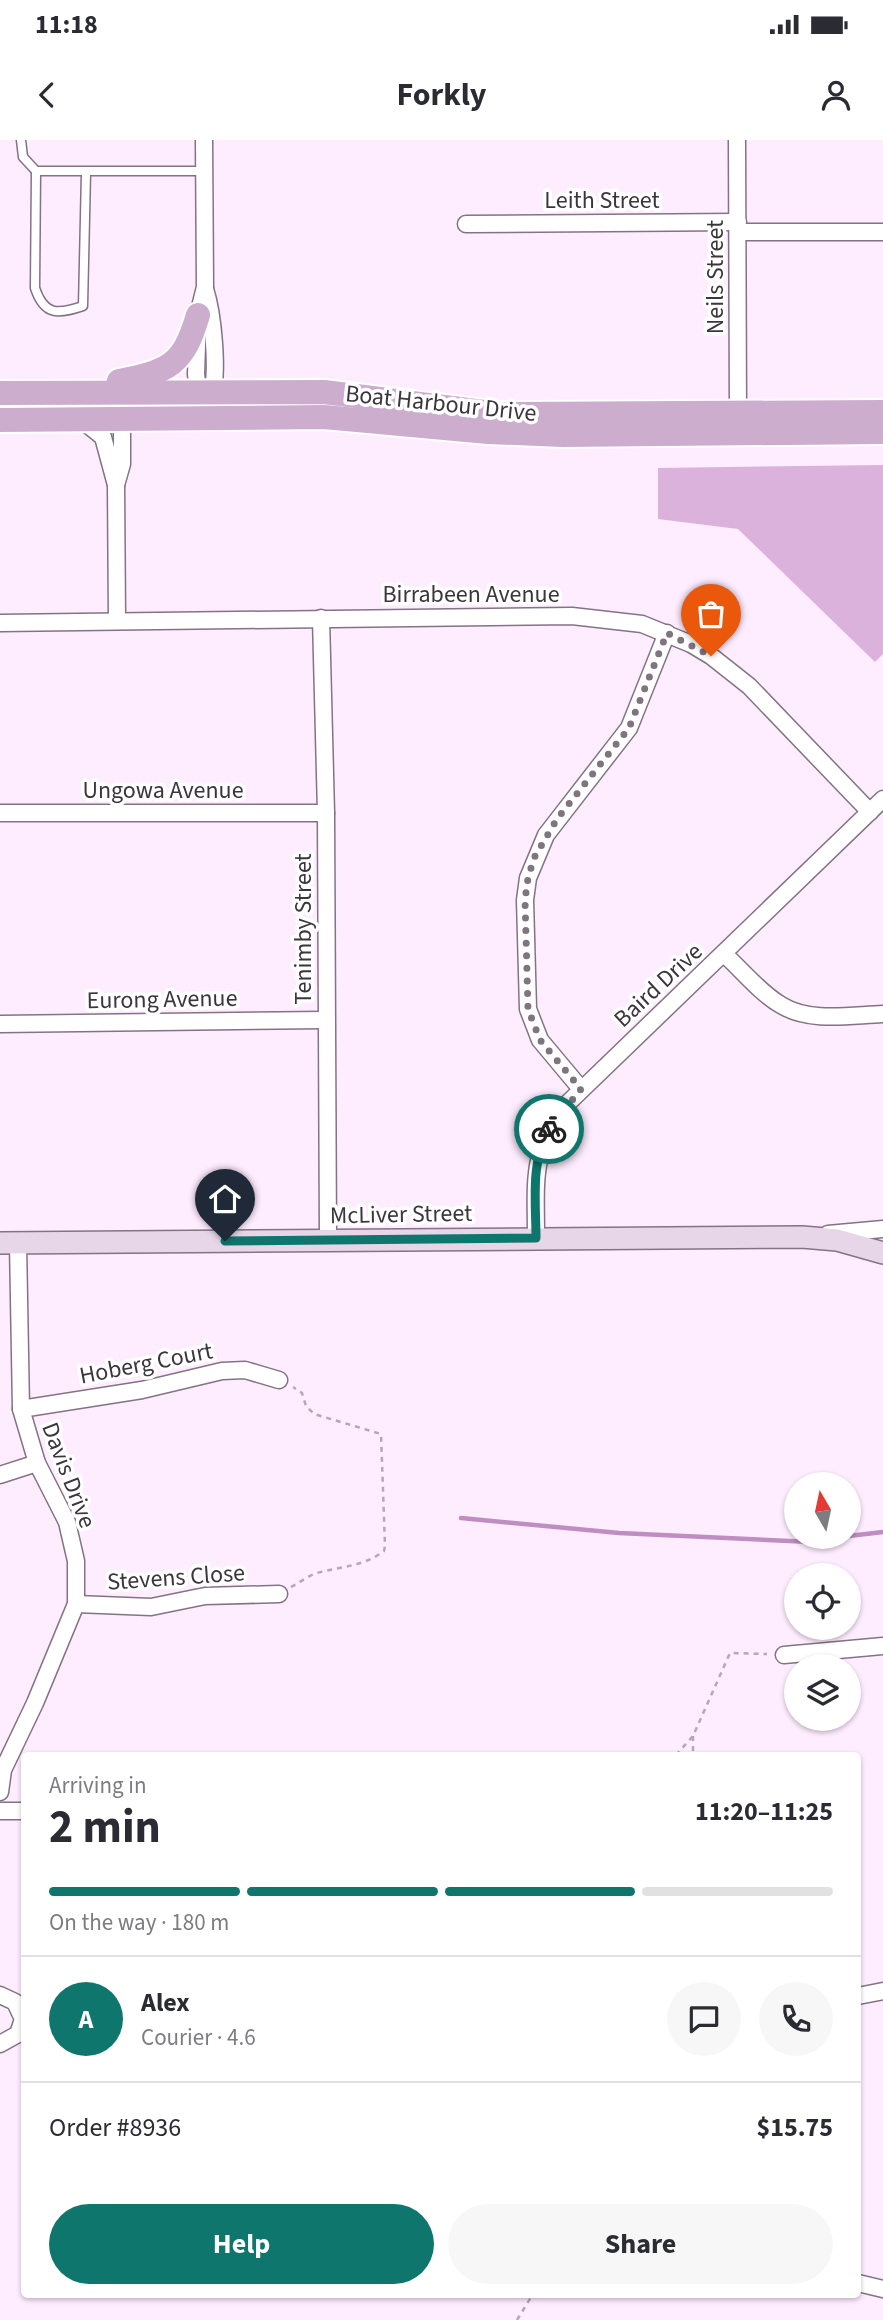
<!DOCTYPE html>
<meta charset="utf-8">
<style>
:root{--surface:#fff;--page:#f7f7f7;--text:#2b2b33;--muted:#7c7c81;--line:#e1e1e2;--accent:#0f766e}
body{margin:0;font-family:"Source Sans 3",sans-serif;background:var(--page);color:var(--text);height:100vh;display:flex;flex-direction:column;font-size:26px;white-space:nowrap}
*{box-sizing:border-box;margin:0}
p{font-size:23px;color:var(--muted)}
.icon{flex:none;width:38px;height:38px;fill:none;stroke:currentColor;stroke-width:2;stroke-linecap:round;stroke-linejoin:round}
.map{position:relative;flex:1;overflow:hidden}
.side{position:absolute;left:21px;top:1612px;width:840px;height:546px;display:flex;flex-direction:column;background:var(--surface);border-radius:7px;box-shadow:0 2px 5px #0004}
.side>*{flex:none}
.needle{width:46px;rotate:351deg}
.tools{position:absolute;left:784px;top:1332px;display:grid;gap:14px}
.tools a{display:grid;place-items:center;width:77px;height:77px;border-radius:50%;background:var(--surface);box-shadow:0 2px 5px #0004;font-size:35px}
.pin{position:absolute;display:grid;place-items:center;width:60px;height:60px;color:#fff;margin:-72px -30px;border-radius:50% 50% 50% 0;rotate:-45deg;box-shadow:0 0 7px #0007}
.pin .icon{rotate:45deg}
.courier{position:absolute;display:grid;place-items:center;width:70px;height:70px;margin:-35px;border:5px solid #0f766e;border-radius:50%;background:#fff;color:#222;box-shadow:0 2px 9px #0007}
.summary em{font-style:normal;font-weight:700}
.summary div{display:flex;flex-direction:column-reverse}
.summary{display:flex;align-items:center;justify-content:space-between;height:119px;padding:0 28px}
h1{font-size:46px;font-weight:700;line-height:52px}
.bar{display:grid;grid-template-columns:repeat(4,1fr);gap:10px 7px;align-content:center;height:84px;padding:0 28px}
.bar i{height:9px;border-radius:5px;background:var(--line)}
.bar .active{background:var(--accent)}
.bar p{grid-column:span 4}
.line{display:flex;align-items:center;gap:18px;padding:0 28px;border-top:2px solid var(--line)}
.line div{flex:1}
.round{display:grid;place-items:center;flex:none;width:74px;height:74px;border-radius:37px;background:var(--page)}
.button{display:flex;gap:14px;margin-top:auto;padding:14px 28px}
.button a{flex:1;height:80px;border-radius:42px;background:var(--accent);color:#fff;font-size:28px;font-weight:700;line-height:80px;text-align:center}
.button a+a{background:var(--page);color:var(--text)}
.status{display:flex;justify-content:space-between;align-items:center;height:49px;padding:0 35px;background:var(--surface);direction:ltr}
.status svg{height:19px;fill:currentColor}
header{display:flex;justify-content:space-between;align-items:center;height:91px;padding:0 28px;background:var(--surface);font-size:32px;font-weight:700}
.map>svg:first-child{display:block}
.green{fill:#dab2db}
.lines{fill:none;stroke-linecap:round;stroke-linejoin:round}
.stream{stroke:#bf8dc2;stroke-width:4.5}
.lane-casing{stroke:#837384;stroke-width:11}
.street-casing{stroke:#837384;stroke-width:19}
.secondary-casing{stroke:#837384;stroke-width:24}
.primary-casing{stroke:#fff;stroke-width:28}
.path{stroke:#b5a7b6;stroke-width:2.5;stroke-dasharray:5 5;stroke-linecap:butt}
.lane{stroke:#fff;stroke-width:8}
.street{stroke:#fff;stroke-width:16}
.secondary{stroke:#e6d6e7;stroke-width:21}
.primary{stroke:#cdadce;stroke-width:24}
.done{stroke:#7f7580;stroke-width:7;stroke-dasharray:0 12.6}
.route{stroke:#0f766e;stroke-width:9}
.labels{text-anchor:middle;stroke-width:7;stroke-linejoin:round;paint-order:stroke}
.street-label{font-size:24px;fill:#3b353c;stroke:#fff}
</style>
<div class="status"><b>11:18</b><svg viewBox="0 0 49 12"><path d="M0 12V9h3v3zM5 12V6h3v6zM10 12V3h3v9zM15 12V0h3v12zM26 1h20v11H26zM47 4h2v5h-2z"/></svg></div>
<header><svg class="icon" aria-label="back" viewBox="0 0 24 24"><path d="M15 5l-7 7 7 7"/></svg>Forkly<svg class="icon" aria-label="person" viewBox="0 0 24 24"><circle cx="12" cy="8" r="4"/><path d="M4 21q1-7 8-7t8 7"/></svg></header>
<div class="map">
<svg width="883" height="2180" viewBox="0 0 883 2180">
<rect width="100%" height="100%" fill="#feecff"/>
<!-- green -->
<polygon class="green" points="883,325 883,514 875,522 738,389 658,379 658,328"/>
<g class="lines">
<!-- stream -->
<g class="stream">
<polyline points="461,1378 619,1393 811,1402 848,1396"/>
<polyline points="849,1396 883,1392"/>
</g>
<!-- lane casing -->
<g class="lane-casing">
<g id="lane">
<polyline points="21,0 23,17 36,31 204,31"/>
<path d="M36,31L35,148C44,175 57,175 83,166L86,33"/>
</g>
</g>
<!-- street casing -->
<g class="street-casing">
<g id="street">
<polyline points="737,0 738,274"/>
<polyline points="466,84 738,82"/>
<polyline points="738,92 883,92"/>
<path d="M205,149C213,174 219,233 211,258"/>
<polyline points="199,259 196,234 198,175 205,147 204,0"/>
<polyline points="83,281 103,297 116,345 117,480"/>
<polyline points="116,345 122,324 122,279"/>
<polyline points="321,478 326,673 328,1101"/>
<polyline points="0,483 572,476 642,484 691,504 711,516 749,546 870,672"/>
<polyline points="0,673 326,673"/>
<path d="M724,814C742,830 760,853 781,865C810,883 851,875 883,874"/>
<polyline points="0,884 325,880"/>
<polyline points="581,949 540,900 528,869 525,760 528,738 546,695 629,588 667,493"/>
<polyline points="828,1094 883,1089"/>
<path d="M536,1098C536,1040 530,1010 569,962L883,659"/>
<polyline points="21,1269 142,1250 222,1231 245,1230 279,1240"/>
<polyline points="0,1335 37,1323"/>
<polyline points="76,1464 151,1467 205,1456 279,1454"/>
<polyline points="784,1515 883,1506"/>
<polyline points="0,1652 3,1630 35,1563 76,1464 76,1421 67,1382 37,1323 21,1269 18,1103"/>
<polyline points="0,1671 24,1671"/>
<polyline points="0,1855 15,1862 23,1879 18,1894 0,1904"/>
<polyline points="858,1856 883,1851"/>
<polyline points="858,2143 883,2149"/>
</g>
</g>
<!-- secondary casing -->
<g class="secondary-casing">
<polyline id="secondary" points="0,1103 802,1097 837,1100 883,1113"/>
</g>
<!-- primary casing -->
<g class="primary-casing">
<g id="primary">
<path d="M119,241C169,231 183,226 198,175"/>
<polyline points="0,253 324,252 500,274 883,272"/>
<polyline points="0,280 324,277 488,292 563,295 883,292"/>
</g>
</g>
<!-- path -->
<g class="path">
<path d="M291,1447C301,1442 310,1434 321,1432C344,1426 364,1426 384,1411L385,1406L381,1294L314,1274L306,1266L302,1253L293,1247"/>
<polyline points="693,1596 693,1615"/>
<polyline points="676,1615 693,1596 730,1513 767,1514"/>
<polyline points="517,2180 533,2154"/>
</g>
<!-- lane -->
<use href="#lane" class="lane"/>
<!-- street -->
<use href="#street" class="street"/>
<!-- secondary -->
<use href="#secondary" class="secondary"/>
<!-- primary -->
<use href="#primary" class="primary"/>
</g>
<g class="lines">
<!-- done -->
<polyline class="done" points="549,989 581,949 540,900 528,869 525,760 528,738 534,718 557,679 629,588 667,493 711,516"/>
<!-- route -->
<path class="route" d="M225,1101L536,1098C536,1063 530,1022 549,989"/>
</g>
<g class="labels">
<!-- street labels -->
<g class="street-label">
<text x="602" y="68">Leith Street</text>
<text transform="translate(715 137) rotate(-90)" y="8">Neils Street</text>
<text transform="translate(441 263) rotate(6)" y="8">Boat Harbour Drive</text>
<text x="471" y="462">Birrabeen Avenue</text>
<text x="163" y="658">Ungowa Avenue</text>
<text transform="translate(303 789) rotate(-90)" y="8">Tenimby Street</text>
<text transform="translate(658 845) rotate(-43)" y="8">Baird Drive</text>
<text transform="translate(162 859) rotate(-1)" y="8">Eurong Avenue</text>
<text transform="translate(401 1074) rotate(-1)" y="8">McLiver Street</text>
<text transform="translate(146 1223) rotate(-11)" y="8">Hoberg Court</text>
<text transform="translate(69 1335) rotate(69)" y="8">Davis Drive</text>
<text transform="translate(176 1437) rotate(-4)" y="8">Stevens Close</text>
</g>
</g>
</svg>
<div class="tools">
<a><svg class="needle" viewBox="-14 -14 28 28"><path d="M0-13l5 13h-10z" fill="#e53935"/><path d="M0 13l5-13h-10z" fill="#7c7c81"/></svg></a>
<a><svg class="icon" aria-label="locate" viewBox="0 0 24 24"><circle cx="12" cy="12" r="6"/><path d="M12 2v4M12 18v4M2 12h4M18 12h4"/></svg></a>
<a><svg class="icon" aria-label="layers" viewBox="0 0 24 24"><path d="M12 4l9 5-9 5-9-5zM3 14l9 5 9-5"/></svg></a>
</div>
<div class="pin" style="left:711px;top:516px;background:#ea580c"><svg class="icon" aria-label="bag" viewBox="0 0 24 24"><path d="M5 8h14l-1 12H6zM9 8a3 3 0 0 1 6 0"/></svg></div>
<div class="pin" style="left:225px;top:1101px;background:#1f2937"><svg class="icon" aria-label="home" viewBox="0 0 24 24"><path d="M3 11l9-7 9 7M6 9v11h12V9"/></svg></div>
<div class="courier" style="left:549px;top:989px"><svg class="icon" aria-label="bike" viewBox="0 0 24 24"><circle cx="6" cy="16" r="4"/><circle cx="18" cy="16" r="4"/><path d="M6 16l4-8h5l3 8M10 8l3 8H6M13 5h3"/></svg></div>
<section class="side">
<div class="summary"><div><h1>2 min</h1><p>Arriving in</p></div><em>11:20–11:25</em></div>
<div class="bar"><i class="active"></i><i class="active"></i><i class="active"></i><i></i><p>On the way · 180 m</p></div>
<div class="line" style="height:126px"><b class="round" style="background:var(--accent);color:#fff">A</b><div><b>Alex</b><p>Courier · 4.6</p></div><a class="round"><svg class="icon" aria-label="chat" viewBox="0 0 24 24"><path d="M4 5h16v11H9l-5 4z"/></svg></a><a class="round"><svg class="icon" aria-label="phone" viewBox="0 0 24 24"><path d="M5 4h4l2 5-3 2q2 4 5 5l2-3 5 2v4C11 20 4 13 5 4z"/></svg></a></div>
<div class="line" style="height:91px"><div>Order #8936</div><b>$15.75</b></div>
<div class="button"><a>Help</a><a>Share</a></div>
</section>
</div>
